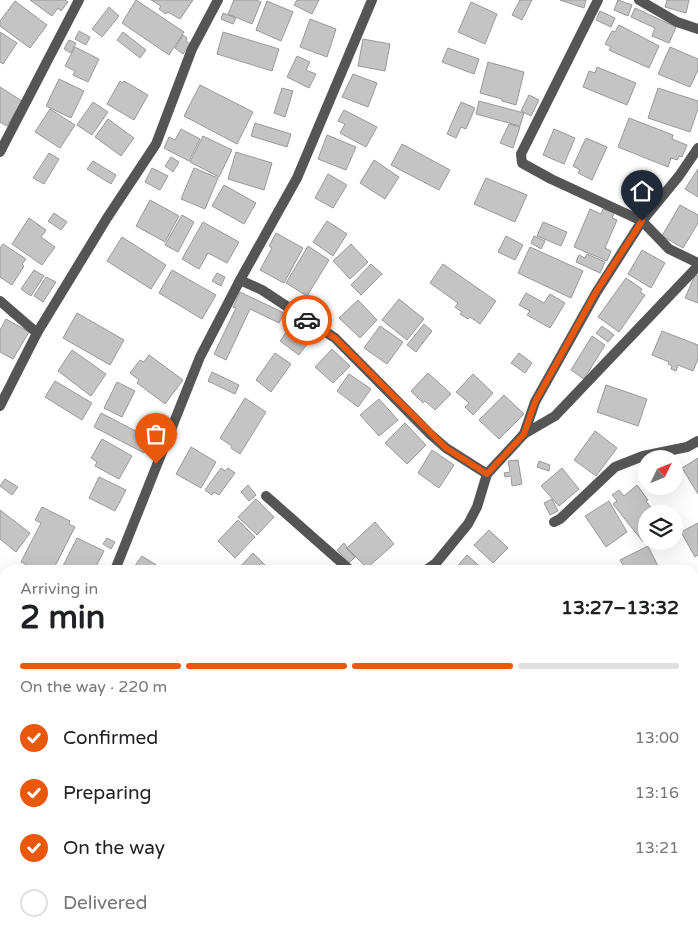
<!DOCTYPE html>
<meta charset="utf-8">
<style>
:root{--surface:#fff;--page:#f6f6f6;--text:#202124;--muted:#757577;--line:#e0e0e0;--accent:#ea580c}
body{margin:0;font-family:"Varela Round",sans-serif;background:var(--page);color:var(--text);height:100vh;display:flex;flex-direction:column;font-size:19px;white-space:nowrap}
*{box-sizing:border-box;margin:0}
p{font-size:16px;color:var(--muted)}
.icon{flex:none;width:28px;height:28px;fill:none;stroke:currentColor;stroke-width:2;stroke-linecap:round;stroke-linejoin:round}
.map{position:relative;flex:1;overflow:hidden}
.side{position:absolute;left:0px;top:565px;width:699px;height:375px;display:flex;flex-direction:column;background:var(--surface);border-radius:15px 15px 0 0;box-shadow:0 5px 20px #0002}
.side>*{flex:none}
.needle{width:32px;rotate:47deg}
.tools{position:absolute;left:638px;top:450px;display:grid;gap:10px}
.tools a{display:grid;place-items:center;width:45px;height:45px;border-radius:50%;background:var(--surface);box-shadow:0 5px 20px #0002;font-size:25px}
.pin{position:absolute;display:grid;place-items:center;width:42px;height:42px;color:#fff;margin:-51px -21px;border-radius:50% 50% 50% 0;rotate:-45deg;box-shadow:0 0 5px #0007}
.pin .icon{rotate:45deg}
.courier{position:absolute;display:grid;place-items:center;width:50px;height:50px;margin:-25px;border:4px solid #ea580c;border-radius:50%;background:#fff;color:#222;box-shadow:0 1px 6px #0007}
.summary em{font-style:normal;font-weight:700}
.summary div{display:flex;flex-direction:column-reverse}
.summary{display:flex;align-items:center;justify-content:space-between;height:85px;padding:0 20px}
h1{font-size:32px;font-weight:700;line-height:38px}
.bar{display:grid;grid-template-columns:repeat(4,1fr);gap:8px 5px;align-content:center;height:60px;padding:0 20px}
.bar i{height:6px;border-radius:4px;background:var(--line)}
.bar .selected{background:var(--accent)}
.bar p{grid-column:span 4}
ol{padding:0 20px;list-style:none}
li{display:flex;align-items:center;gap:15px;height:55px}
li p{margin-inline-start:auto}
li .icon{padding:5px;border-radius:50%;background:var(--accent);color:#fff;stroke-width:4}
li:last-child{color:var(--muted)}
li i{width:28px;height:28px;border:2px solid var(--line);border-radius:50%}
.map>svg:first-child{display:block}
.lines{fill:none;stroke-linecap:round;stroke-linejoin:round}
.stream{stroke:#a3a3a3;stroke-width:5}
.building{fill:#c4c4c4;stroke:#999}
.minor{stroke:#555;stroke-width:10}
.done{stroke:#595959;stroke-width:5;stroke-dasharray:0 9}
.route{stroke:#ea580c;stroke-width:6}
</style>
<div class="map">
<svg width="698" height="940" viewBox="0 0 698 940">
<rect width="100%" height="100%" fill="#fff"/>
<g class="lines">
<!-- stream -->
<g class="stream">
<polyline points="0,863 5,868"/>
<polyline points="78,935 83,940"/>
</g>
</g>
<!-- building -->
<g class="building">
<polygon points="30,0 65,0 68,2 61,11 58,8 52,16"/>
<polygon points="136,0 184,32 169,55 122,23"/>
<polygon points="151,0 193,0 180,19 168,12 166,14 159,9 161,6"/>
<polygon points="234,0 256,0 261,2 252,24 228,14"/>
<polygon points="297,0 319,0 312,14 294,5"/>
<polygon points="520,0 532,0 522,20 512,15"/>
<polygon points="560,0 586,0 584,8"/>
<polygon points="618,0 632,5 628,16 614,10"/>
<polygon points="667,0 689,0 686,13 665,7"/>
<polygon points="15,1 47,25 30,48 0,26 0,21"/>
<polygon points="267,1 293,12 281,41 256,30"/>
<polygon points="471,2 497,14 485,44 458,32"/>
<polygon points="109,7 119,16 102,37 92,29"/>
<polygon points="635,8 676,27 669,43 652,36 655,28 631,17"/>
<polygon points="600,11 615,18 611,27 596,20"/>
<polygon points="223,13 236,18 233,24 221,19"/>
<polygon points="310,19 336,29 327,57 300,47"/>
<polygon points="619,25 659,46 649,68 609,50 611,47 605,44 612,31 615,32"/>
<polygon points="79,31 90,37 86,45 75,39"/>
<polygon points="0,32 17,43 3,64 0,62"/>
<polygon points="123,32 146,50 140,58 117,40"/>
<polygon points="223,32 279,49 272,71 217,54"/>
<polygon points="183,35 187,38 186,41 190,44 183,54 175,48"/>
<polygon points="363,39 390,44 385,71 358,66"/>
<polygon points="69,40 76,43 71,53 64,49"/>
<polygon points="75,47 99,59 88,82 73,75 75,71 65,66"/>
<polygon points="670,47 698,59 698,70 690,87 658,74"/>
<polygon points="448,48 479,59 474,74 442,62"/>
<polygon points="297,56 310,62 306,70 316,74 309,88 287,77"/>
<polygon points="488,62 524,72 516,105 502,101 502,99 480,93"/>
<polygon points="597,67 636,83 627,105 583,87 589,71 595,73"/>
<polygon points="353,74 377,83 368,107 342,97"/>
<polygon points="59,79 84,91 71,118 46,106"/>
<polygon points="120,81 123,83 124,81 148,95 134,120 107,104"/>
<polygon points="200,85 253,112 237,144 184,116"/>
<polygon points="0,87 22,101 7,126 0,122"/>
<polygon points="282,88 293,91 285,117 274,113"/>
<polygon points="658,88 698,101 698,109 690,132 648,118"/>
<polygon points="529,95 539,100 531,116 521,111"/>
<polygon points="479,101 524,113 520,126 476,114"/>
<polygon points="93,102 108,112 92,135 77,125"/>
<polygon points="461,102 475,108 466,129 461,127 456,138 447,134"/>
<polygon points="50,109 75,125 60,148 35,132"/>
<polygon points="344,110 377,127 366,147 340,133 345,124 338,121"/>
<polygon points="629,118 673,135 672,139 687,145 682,157 679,156 677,160 671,158 668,167 618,147"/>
<polygon points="108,119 134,138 121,156 95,137"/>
<polygon points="255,123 291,134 287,147 251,136"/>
<polygon points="509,124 520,127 513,148 500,143"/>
<polygon points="181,129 200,139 189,161 164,148 169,137 175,140"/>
<polygon points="554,129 575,138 564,164 543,155"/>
<polygon points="327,135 356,147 346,170 318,159"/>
<polygon points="203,136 232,150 219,177 190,162"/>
<polygon points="586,138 607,147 592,180 578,173 580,170 573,166"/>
<polygon points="402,144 450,170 439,190 391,165"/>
<polygon points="236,152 272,163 264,190 228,179"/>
<polygon points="49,153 59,159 44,184 33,178"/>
<polygon points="171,157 179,162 173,172 165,166"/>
<polygon points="374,160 399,177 385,199 360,183"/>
<polygon points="93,161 116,175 111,184 87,169"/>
<polygon points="152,168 168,176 160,190 145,182"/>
<polygon points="194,168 218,178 205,209 181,199"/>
<polygon points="698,169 698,197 685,189"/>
<polygon points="328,174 347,185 333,208 315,198"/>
<polygon points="486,178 527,195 515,222 474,204"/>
<polygon points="224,185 256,203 244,224 212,206"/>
<polygon points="150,200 179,216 165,242 136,226"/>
<polygon points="680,205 698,215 698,223 683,248 662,236"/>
<polygon points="590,209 601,214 603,209 614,213 612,218 617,220 605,248 611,251 607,261 574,247"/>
<polygon points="54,213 67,222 61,230 48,221"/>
<polygon points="182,215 194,222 178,252 165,245"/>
<polygon points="29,218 46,230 41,237 55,247 42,265 12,244"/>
<polygon points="327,221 347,234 333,256 313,242"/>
<polygon points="203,222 239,242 227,263 208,253 199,269 182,259"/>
<polygon points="543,222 567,232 561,246 537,236"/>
<polygon points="276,233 303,248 284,283 260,270 272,248 269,246"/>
<polygon points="506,236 523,245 515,260 498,252"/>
<polygon points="534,236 545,241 541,249 531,243"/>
<polygon points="122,237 166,265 151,289 107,261"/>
<polygon points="3,244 26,259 22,264 24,266 12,285 0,277 0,248"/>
<polygon points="351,244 368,262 350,279 333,261"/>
<polygon points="308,246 329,260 307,296 286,283"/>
<polygon points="530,247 583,271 571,298 518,273"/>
<polygon points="642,250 665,263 651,288 628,274"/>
<polygon points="587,254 605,262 600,273 576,262 579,255 585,258"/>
<polygon points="371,264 382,274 361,295 351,285"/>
<polygon points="443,264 496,301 480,324 470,317 468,319 460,314 462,312 455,307 458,303 430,283"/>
<polygon points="34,270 44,276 31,296 21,289"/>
<polygon points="172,270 216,295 202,319 159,293"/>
<polygon points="217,273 225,277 221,286 212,281"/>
<polygon points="695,275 698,276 698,303 685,298"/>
<polygon points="46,277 56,282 43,302 34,296"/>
<polygon points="626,278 642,289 640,292 645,295 619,332 598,317"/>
<polygon points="240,292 284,313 279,323 250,309 226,360 214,354 236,308 233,307"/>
<polygon points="526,293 544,303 550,294 565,303 550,328 527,315 530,311 519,305"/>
<polygon points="399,299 424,319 407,340 382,320"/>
<polygon points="358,300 377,320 360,338 339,318"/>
<polygon points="77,313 124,340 110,365 63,338"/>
<polygon points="6,319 29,332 13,359 0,352 0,330"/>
<polygon points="292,324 311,339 299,355 280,341"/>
<polygon points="424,324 432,331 416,352 407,345"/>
<polygon points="380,326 403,342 387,364 364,348"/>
<polygon points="602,326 614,335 608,342 596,333"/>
<polygon points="662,331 698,345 698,359 693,371 678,365 676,371 671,369 672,366 668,364 669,362 652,355"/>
<polygon points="592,336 605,345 584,379 571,370"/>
<polygon points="332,349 350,366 333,383 315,367"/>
<polygon points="72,350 106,374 91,396 58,371"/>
<polygon points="275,353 291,364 271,392 256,380"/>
<polygon points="519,353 532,363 525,373 511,363"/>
<polygon points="149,355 183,380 165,404 137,383 139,380 130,373 140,360 144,362"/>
<polygon points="212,372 239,385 235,394 208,381"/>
<polygon points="428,373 451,394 435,410 425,401 423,403 411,391"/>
<polygon points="349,374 371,389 358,407 337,391"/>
<polygon points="473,374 493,393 473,415 465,407 469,403 456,392"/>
<polygon points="55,381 92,403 82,420 45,397"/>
<polygon points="117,382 135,391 122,417 104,408"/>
<polygon points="606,385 647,399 638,426 597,412"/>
<polygon points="504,395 524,414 499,439 479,420"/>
<polygon points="245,398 266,412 240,454 231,448 232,446 220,438"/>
<polygon points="379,399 398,420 379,436 360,415"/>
<polygon points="101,413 151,439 144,453 94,427"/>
<polygon points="405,423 426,445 407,464 385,443"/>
<polygon points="595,431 617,448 596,476 574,460"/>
<polygon points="102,439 132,456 119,479 95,466 97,462 91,458"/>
<polygon points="191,447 216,462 201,488 176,474"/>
<polygon points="432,450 454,465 439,488 418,473"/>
<polygon points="698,458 698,494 682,468"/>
<polygon points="518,460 522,484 512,486 511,476 505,477 504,473 510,472 508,461"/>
<polygon points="539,461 550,465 549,471 537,467"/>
<polygon points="221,468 225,471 228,468 235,473 219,495 214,492 212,495 205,490"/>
<polygon points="562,468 579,489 559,506 541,486"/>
<polygon points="99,477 126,490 115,511 89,498"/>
<polygon points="5,479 18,487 12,495 0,486"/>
<polygon points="248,485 256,495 249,501 241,492"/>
<polygon points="637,485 648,500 646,501 656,514 646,514 646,539 643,542 613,504 617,501 612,495 619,490 624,496"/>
<polygon points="256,499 274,517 257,535 238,517"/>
<polygon points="552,499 558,511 550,515 544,503"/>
<polygon points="609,501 627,532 606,547 585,516"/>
<polygon points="42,507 70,521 69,524 75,527 53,570 37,570 21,562 41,523 35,520"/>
<polygon points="0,510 30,533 16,552 0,539"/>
<polygon points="238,520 255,537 235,558 218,541"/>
<polygon points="375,522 394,544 367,568 347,548"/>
<polygon points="698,523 698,555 695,557 681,532"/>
<polygon points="489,530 508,548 493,563 474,545"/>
<polygon points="77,538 104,551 95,568 99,570 61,570"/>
<polygon points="107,538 115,542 111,549 103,544"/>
<polygon points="344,543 347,547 346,548 355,557 349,563 337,550"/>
<polygon points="648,546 660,570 626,570 620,560"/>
<polygon points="253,553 270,570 237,570"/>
<polygon points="467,555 484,570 454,570"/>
<polygon points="142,556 164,570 138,570 134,567"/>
<polygon points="0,611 5,616 4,648 0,645"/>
<polygon points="694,625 698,635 698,648 694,650"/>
<polygon points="698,659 698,690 694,692 694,661"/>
<polygon points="0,746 5,750 5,763 0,759"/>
<polygon points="694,764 698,766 698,787 694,794"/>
<polygon points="698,911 698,940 676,940 680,935 694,935 694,916"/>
<polygon points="382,935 401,935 406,940 377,940"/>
<polygon points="538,935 567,935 563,940 540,940 542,938"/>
</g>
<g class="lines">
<!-- minor -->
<g class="minor">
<polyline points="598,0 521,154 522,163 551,179 642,221 669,249 698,263"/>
<polyline points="639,0 677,22 698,29"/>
<polyline points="0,152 79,0"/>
<polyline points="240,280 262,290 335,338 430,434 446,448 487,474"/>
<polyline points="0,301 37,333"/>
<polyline points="0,406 37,333 107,218 156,144 192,49 218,0"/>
<polyline points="524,434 535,402 596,293 642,221 679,176 698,148"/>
<polyline points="266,496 350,570"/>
<polyline points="554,522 560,519 615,467 643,456 687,447 698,441"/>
<polyline points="115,570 200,357 240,280 297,178 372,0"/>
<polyline points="426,570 436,563 468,524 477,507 487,474 524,434 555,416 698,266"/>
<polyline points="0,606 5,610"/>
<polyline points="694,606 698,604"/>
<polyline points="694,749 695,752 698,751"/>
<polyline points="694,872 698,869"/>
<polyline points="694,892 698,895"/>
<polyline points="492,935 495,940"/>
<polyline points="431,940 436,935"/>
</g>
</g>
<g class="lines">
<!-- done -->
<polyline class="done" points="156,464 200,357 240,280 262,290 307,320"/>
<!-- route -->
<polyline class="route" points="307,320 335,338 446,448 487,474 524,434 535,402 596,292 642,221"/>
</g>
</svg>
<div class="tools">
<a><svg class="needle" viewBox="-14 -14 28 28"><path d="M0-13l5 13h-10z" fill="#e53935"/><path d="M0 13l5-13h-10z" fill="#757577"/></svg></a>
<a><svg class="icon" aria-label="layers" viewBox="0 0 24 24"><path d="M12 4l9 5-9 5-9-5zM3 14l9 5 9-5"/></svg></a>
</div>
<div class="pin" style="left:156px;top:464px;background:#ea580c"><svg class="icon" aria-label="bag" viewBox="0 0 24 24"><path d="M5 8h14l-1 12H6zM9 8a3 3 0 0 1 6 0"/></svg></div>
<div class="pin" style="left:642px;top:221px;background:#1f2937"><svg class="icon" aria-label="home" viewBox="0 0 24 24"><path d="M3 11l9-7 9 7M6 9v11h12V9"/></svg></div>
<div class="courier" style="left:307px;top:320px"><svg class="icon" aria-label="car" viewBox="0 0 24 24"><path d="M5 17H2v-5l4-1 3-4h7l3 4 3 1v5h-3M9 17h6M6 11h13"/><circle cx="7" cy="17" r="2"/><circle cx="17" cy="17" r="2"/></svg></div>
<section class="side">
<div class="summary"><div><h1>2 min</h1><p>Arriving in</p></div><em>13:27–13:32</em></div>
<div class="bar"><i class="selected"></i><i class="selected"></i><i class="selected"></i><i></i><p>On the way · 220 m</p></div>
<ol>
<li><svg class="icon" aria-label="check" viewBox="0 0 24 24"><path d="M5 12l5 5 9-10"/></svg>Confirmed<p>13:00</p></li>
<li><svg class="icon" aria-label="check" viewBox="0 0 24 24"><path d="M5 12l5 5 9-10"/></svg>Preparing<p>13:16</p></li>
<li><svg class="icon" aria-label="check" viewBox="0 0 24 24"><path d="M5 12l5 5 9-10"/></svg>On the way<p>13:21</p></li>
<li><i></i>Delivered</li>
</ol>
</section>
</div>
